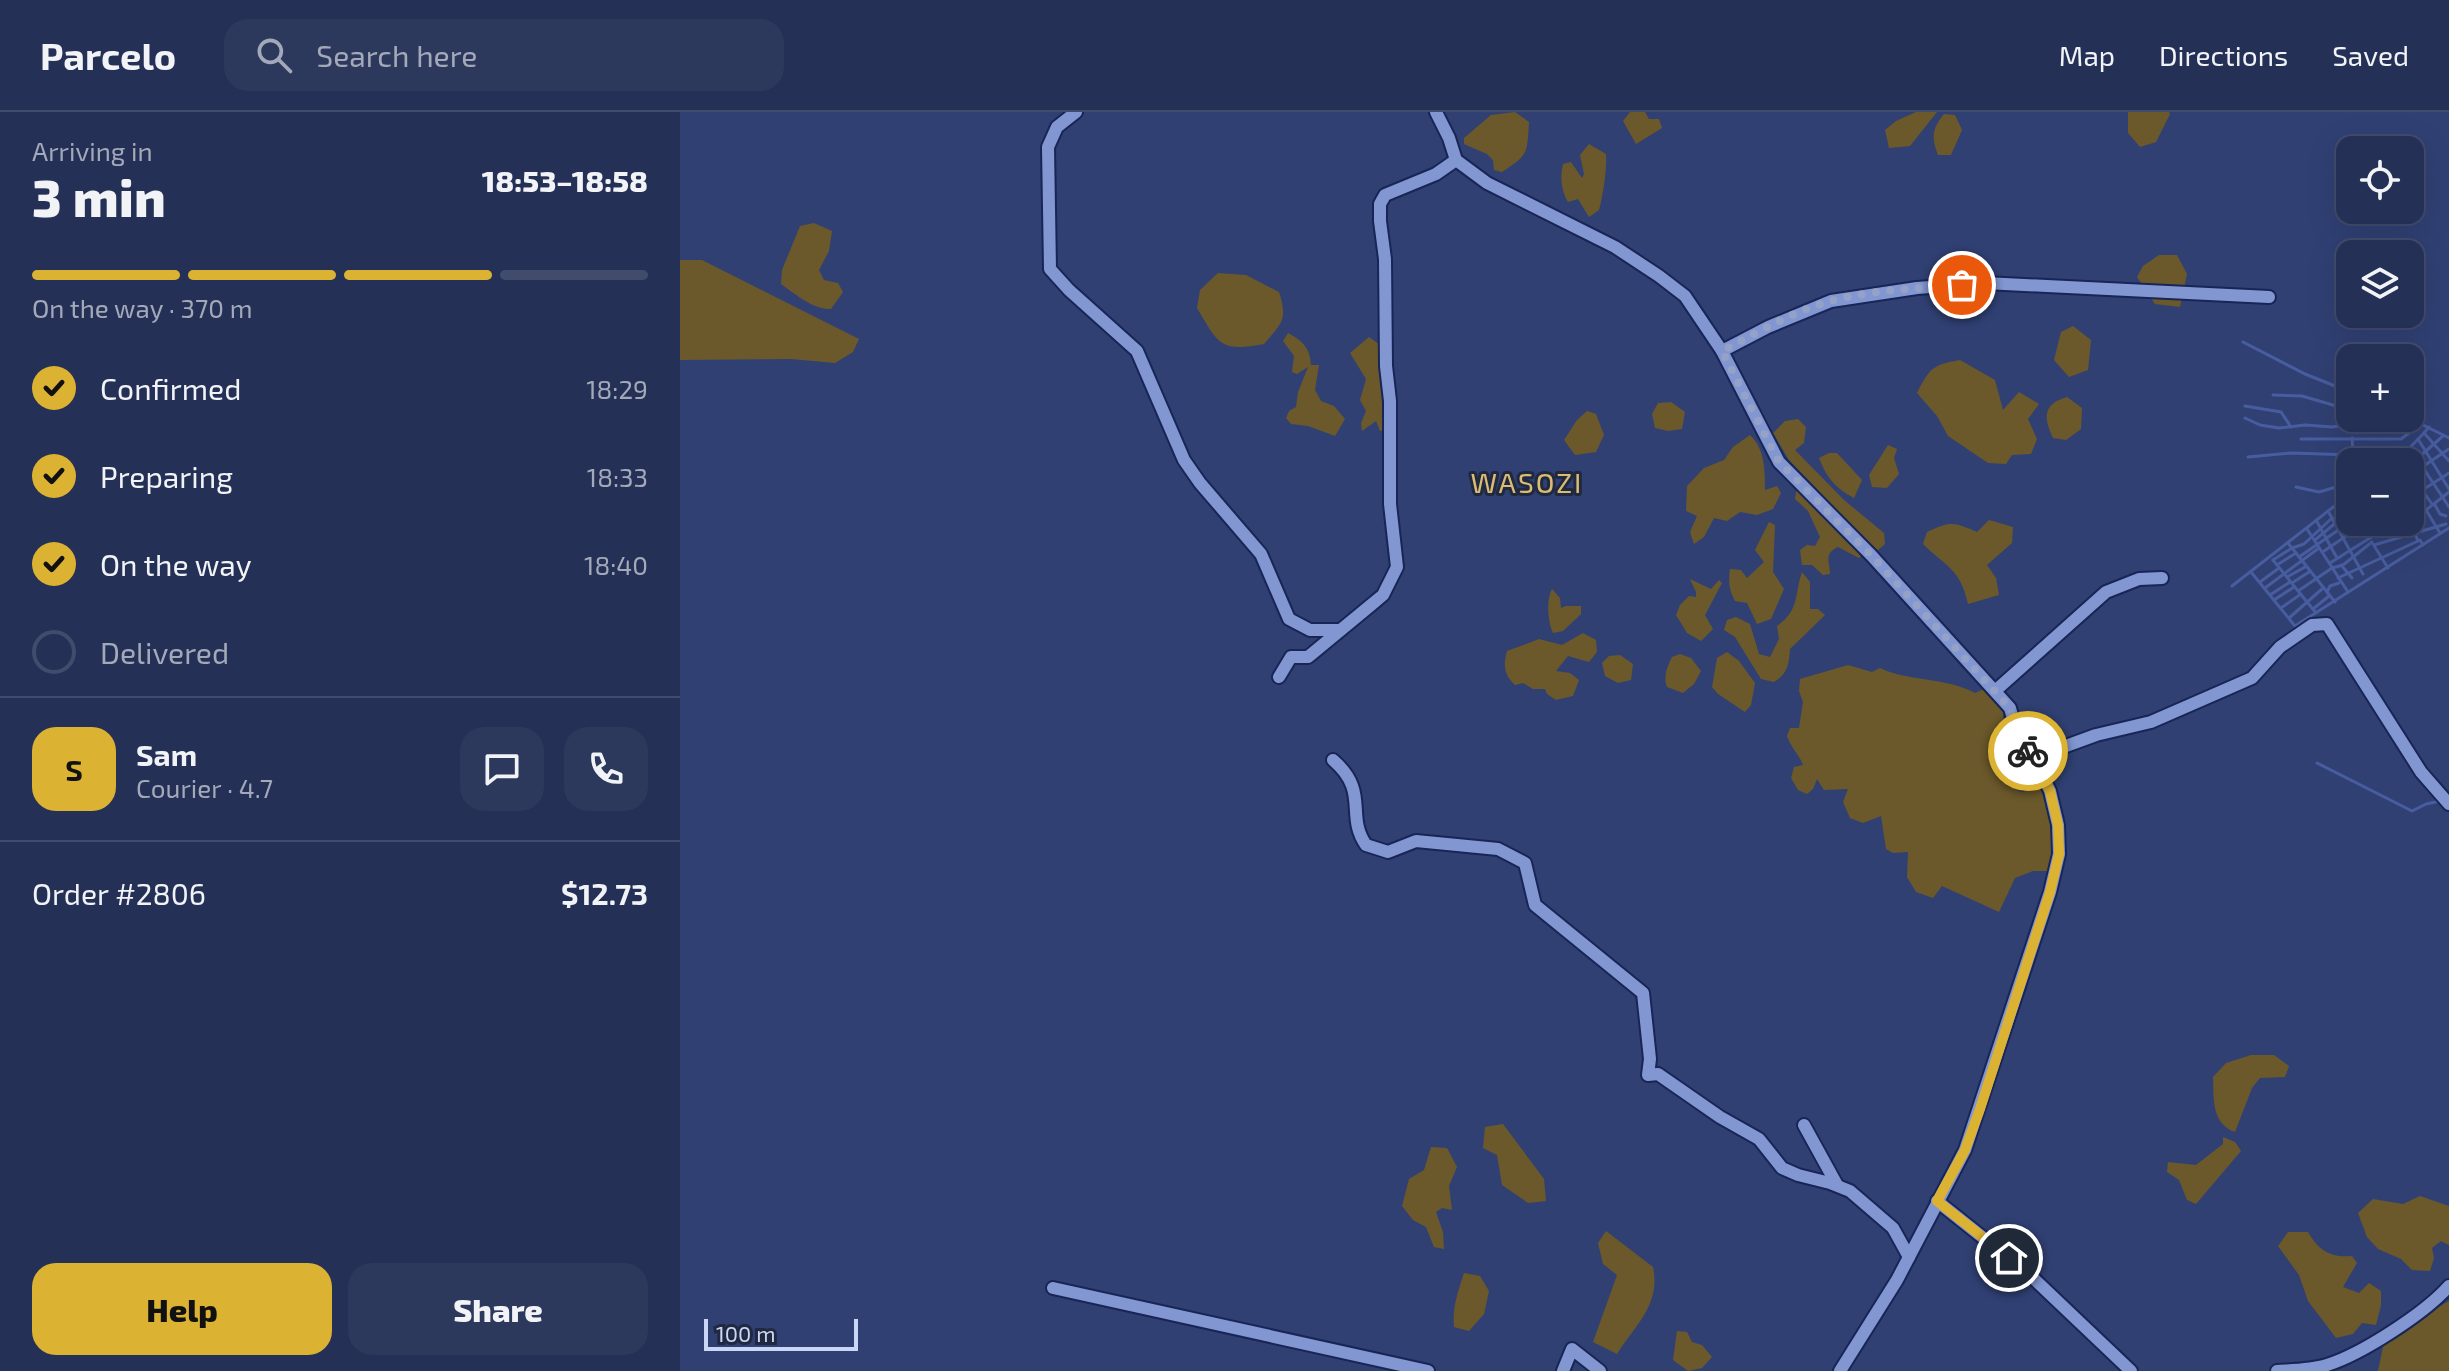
<!DOCTYPE html>
<meta charset="utf-8">
<style>
:root{--surface:#243056;--page:#2c385c;--text:#f1f3f6;--muted:#a3a9b9;--line:#414b6c;--accent:#dcb233}
body{margin:0;font-family:"Exo 2",sans-serif;background:var(--page);color:var(--text);height:100vh;display:flex;flex-direction:column;font-size:30px;white-space:nowrap}
*{box-sizing:border-box;margin:0}
p{font-size:26px;color:var(--muted)}
.icon{flex:none;width:44px;height:44px;fill:none;stroke:currentColor;stroke-width:2;stroke-linecap:round;stroke-linejoin:round}
.map{position:relative;flex:1;overflow:hidden}
.drawer{display:flex;flex-direction:column;background:var(--surface);width:680px}
.drawer>*{flex:none}
.controls{position:absolute;left:1656px;top:24px;display:grid;gap:16px}
.controls a{display:grid;place-items:center;width:88px;height:88px;border-radius:16px;background:var(--surface);box-shadow:0 8px 32px #0002,0 0 0 2px var(--line);font-size:40px}
.scale{position:absolute;left:24px;bottom:20px;width:154px;box-sizing:border-box;padding-left:8px;border:4px solid #cad6f5;border-top:0;font-size:22px;line-height:28px;white-space:nowrap;color:#cad6f5;-webkit-text-stroke:6px #212940;paint-order:stroke}
.pin{position:absolute;display:grid;place-items:center;width:68px;height:68px;color:#fff;margin:-34px;border:4px solid #fff;border-radius:50%;box-shadow:0 2px 8px #0007}
.courier{position:absolute;display:grid;place-items:center;width:80px;height:80px;margin:-40px;border:6px solid #dcb233;border-radius:50%;background:#fff;color:#222;box-shadow:0 2px 10px #0007}
.overview em{font-style:normal;font-weight:800}
.overview div{display:flex;flex-direction:column-reverse}
.overview{display:flex;align-items:center;justify-content:space-between;height:136px;padding:0 32px}
h1{font-size:52px;font-weight:800;line-height:60px}
.bar{display:grid;grid-template-columns:repeat(4,1fr);gap:12px 8px;align-content:center;height:96px;padding:0 32px}
.bar i{height:10px;border-radius:6px;background:var(--line)}
.bar .active{background:var(--accent)}
.bar p{grid-column:span 4}
.line{display:flex;align-items:center;gap:20px;padding:0 32px;border-top:2px solid var(--line)}
.line div{flex:1}
.round{display:grid;place-items:center;flex:none;width:84px;height:84px;border-radius:24px;background:var(--page)}
ol{padding:0 32px;list-style:none}
li{display:flex;align-items:center;gap:24px;height:88px}
li p{margin-inline-start:auto}
li .icon{padding:8px;border-radius:50%;background:var(--accent);color:#111;stroke-width:4}
li:last-child{color:var(--muted)}
li i{width:44px;height:44px;border:4px solid var(--line);border-radius:50%}
.primary-button{display:flex;gap:16px;margin-top:auto;padding:16px 32px}
.primary-button a{flex:1;height:92px;border-radius:24px;background:var(--accent);color:#111;font-size:32px;font-weight:800;line-height:92px;text-align:center}
.primary-button a+a{background:var(--page);color:var(--text)}
header{display:flex;align-items:center;gap:48px;box-sizing:border-box;height:112px;padding:0 40px;background:var(--surface);border-bottom:2px solid var(--line)}
header strong{font-size:38px}
nav{display:flex;gap:44px;margin-inline-start:auto;font-size:28px}
.search{width:560px;height:72px;background:var(--page);display:flex;align-items:center;gap:20px;box-sizing:border-box;padding:0 28px;border-radius:24px;color:var(--muted);font-size:30px}
main{display:flex;flex:1;min-height:0}
.map>svg:first-child{display:block}
.green{fill:#6b592b}
.lines{fill:none;stroke-linecap:round;stroke-linejoin:round}
.stream{stroke:#485d9f;stroke-width:3}
.minor-casing{stroke:#182556;stroke-width:16}
.minor{stroke:#8296d1;stroke-width:12}
.done{stroke:#94a2c8;stroke-width:8;stroke-dasharray:0 14.4}
.route{stroke:#dcb233;stroke-width:10}
.labels{text-anchor:middle;stroke-width:6;stroke-linejoin:round;paint-order:stroke}
.quarter-label{font-size:28px;letter-spacing:2px;fill:#dabd72;stroke:#212940}
</style>
<header>
<strong>Parcelo</strong>
<div class="search"><svg class="icon" aria-label="search" viewBox="0 0 24 24"><circle cx="10" cy="10" r="6"/><path d="M15 15l6 6"/></svg>Search here</div>
<nav><a>Map</a><a>Directions</a><a>Saved</a></nav>
</header>
<main>
<section class="drawer">
<div class="overview"><div><h1>3 min</h1><p>Arriving in</p></div><em>18:53–18:58</em></div>
<div class="bar"><i class="active"></i><i class="active"></i><i class="active"></i><i></i><p>On the way · 370 m</p></div>
<ol>
<li><svg class="icon" aria-label="check" viewBox="0 0 24 24"><path d="M5 12l5 5 9-10"/></svg>Confirmed<p>18:29</p></li>
<li><svg class="icon" aria-label="check" viewBox="0 0 24 24"><path d="M5 12l5 5 9-10"/></svg>Preparing<p>18:33</p></li>
<li><svg class="icon" aria-label="check" viewBox="0 0 24 24"><path d="M5 12l5 5 9-10"/></svg>On the way<p>18:40</p></li>
<li><i></i>Delivered</li>
</ol>
<div class="line" style="height:144px"><b class="round" style="background:var(--accent);color:#111">S</b><div><b>Sam</b><p>Courier · 4.7</p></div><a class="round"><svg class="icon" aria-label="chat" viewBox="0 0 24 24"><path d="M4 5h16v11H9l-5 4z"/></svg></a><a class="round"><svg class="icon" aria-label="phone" viewBox="0 0 24 24"><path d="M5 4h4l2 5-3 2q2 4 5 5l2-3 5 2v4C11 20 4 13 5 4z"/></svg></a></div>
<div class="line" style="height:104px"><div>Order #2806</div><b>$12.73</b></div>
<div class="primary-button"><a>Help</a><a>Share</a></div>
</section>
<div class="map">
<svg width="1769" height="1259" viewBox="0 0 1769 1259">
<rect width="100%" height="100%" fill="#304073"/>
<!-- green -->
<g class="green">
<path d="M835,0L849,10C847,43 848,43 822,60L814,58L813,48L807,42L784,32V26L811,3Z"/>
<polygon points="950,0 965,0 969,7 979,7 982,16 956,32 943,9"/>
<polygon points="1236,0 1257,0 1230,34 1209,36 1205,18 1216,9"/>
<polygon points="1448,0 1489,0 1490,2 1476,30 1460,35 1448,21"/>
<path d="M1264,2L1275,3L1282,18L1271,43H1258C1251,25 1252,17 1264,2Z"/>
<path d="M909,32L926,42C927,57 923,84 919,98L909,105L898,87L888,90C881,79 880,64 883,52L891,50L902,66L904,62L900,43Z"/>
<path d="M134,111L152,119L149,139L139,158L144,168L158,171L163,180L151,197C134,198 115,182 101,172L102,158L120,114Z"/>
<polygon points="1479,143 1497,143 1507,162 1500,195 1475,192 1457,165 1463,154"/>
<polygon points="0,148 22,148 179,227 173,240 155,251 111,247 0,248"/>
<path d="M538,161L566,163L599,180C608,208 602,211 584,232C540,240 539,233 517,196L520,178Z"/>
<polygon points="1393,214 1411,228 1408,258 1389,265 1374,248 1381,220"/>
<path d="M608,221C623,229 630,236 631,253H639L635,278L641,289L654,294L665,307L655,324L628,314L611,312L606,306L609,299L616,295L618,280L628,255L617,262L612,260L614,244L603,229Z"/>
<polygon points="689,225 700,233 708,317 700,319 696,309 682,319 681,311 686,299 680,288 686,267 670,241"/>
<path d="M1280,248L1315,268L1323,298L1339,280L1359,292L1348,307L1357,327L1351,342L1332,343L1326,352L1308,351L1268,324L1257,304L1237,281C1250,256 1252,253 1280,248Z"/>
<path d="M1387,285L1402,296L1401,317L1386,328L1373,326C1363,305 1363,292 1387,285Z"/>
<polygon points="991,290 1005,300 1002,317 988,319 975,316 972,302 978,291"/>
<polygon points="907,299 916,302 924,323 916,340 895,343 884,328 897,308"/>
<polygon points="1118,307 1126,315 1124,331 1115,338 1164,388 1204,421 1205,432 1198,438 1189,432 1109,348 1093,321 1105,309"/>
<path d="M1070,323C1085,337 1085,358 1085,378L1097,374L1101,381L1093,397L1077,403L1060,400L1047,409L1034,406L1024,425L1014,432L1010,420L1017,404L1006,399L1007,374L1024,356L1044,348L1053,335Z"/>
<polygon points="1208,333 1217,337 1214,346 1219,362 1207,376 1192,375 1189,363"/>
<path d="M1149,341H1157L1182,368L1174,386C1155,376 1147,366 1139,346Z"/>
<path d="M1117,374L1182,443L1179,446L1158,435C1143,442 1150,450 1150,462L1143,463L1132,453H1122L1120,438L1127,433L1135,434L1140,425L1128,399L1115,387Z"/>
<path d="M1309,408L1333,415L1332,431L1307,453L1316,466L1319,483L1288,492C1280,456 1266,455 1243,432L1247,420C1271,409 1273,410 1297,420Z"/>
<path d="M1089,410L1095,413L1093,460L1104,477L1091,507L1077,512L1067,491L1055,489C1049,478 1048,469 1050,457L1061,458L1067,466L1084,450L1075,438Z"/>
<path d="M1122,460L1130,470V497H1138L1145,503L1110,537C1109,553 1107,562 1094,570L1081,567L1055,525L1044,518L1047,508L1056,505L1070,512L1079,542L1090,545L1099,527L1097,514C1120,498 1114,483 1122,460Z"/>
<polygon points="1010,467 1031,477 1039,468 1042,471 1025,503 1033,517 1021,529 1007,521 996,503 1000,493 1009,484 1016,485 1016,480"/>
<path d="M872,477L880,486L881,496L886,494H901V502L883,519L873,521C868,510 866,488 872,477Z"/>
<path d="M903,521L916,528L917,540L909,550L888,544L876,559L890,561L899,568L893,584L876,588L867,582L865,577H853L843,571L835,573C824,563 823,553 827,539L859,527L882,533Z"/>
<polygon points="1047,540 1059,549 1075,571 1071,593 1065,600 1038,582 1032,575 1037,546"/>
<path d="M1000,542L1011,546L1021,559L1014,572L1003,581L987,575C983,565 987,555 992,545Z"/>
<polygon points="940,543 953,552 951,568 938,571 925,564 922,551 929,544"/>
<path d="M1168,553L1192,560L1200,556C1229,570 1266,565 1295,581L1304,577L1323,596V605L1331,648L1339,660L1338,679L1344,680L1347,671L1346,663L1330,609C1355,619 1378,668 1379,695C1379,715 1374,738 1372,759H1353L1335,766L1319,800L1262,774L1253,786L1236,780L1227,765L1228,740L1213,741L1206,737L1201,704L1183,711L1170,706L1163,690L1168,677L1144,678L1137,667L1133,677L1127,682L1118,678L1111,666L1114,655L1123,653C1119,642 1111,636 1107,624L1110,616H1119L1123,590L1119,579L1120,567Z"/>
<path d="M1571,943H1594L1609,954L1605,965L1580,966L1572,976L1555,1020C1531,1011 1534,987 1533,965L1546,951Z"/>
<polygon points="823,1012 864,1067 866,1089 848,1091 822,1073 817,1043 803,1036 805,1015"/>
<polygon points="1543,1025 1555,1030 1561,1039 1516,1092 1507,1088 1499,1068 1487,1060 1488,1050 1516,1053 1543,1032"/>
<polygon points="751,1035 767,1036 777,1055 769,1074 772,1098 762,1096 756,1100 763,1120 764,1137 754,1135 746,1115 733,1108 722,1094 729,1067 744,1058"/>
<polygon points="1740,1084 1769,1094 1769,1133 1761,1129 1752,1136 1754,1146 1750,1159 1732,1158 1721,1147 1698,1137 1687,1125 1678,1101 1693,1087 1723,1092"/>
<path d="M926,1119L973,1155C981,1193 955,1213 937,1242L913,1230L937,1163L923,1152L918,1131Z"/>
<path d="M1608,1120H1628C1639,1139 1651,1146 1672,1144L1677,1151L1663,1175L1679,1181L1689,1171L1701,1179V1193L1696,1213L1682,1211L1673,1222L1656,1226L1628,1189L1619,1163L1598,1134Z"/>
<path d="M784,1161L800,1164L809,1179L804,1202L789,1219L774,1215C772,1196 778,1179 784,1161Z"/>
<polygon points="1769,1189 1769,1259 1698,1259 1703,1235 1717,1219"/>
<polygon points="997,1219 1007,1220 1012,1230 1022,1233 1032,1245 1022,1256 1008,1259 993,1248"/>
</g>
<g class="lines">
<!-- stream -->
<g class="stream">
<polyline points="1563,230 1625,262 1670,280"/>
<polyline points="1593,283 1622,284 1670,298"/>
<polyline points="1565,294 1601,300 1611,315"/>
<polyline points="1730,303 1740,311"/>
<polyline points="1565,306 1580,313 1599,316 1625,313 1652,315 1678,311 1734,316"/>
<polyline points="1749,315 1744,321 1769,349"/>
<polyline points="1621,327 1721,327 1741,312 1769,326"/>
<polyline points="1738,327 1769,377"/>
<polyline points="1730,336 1769,395"/>
<polyline points="1568,345 1611,341 1673,343 1672,326"/>
<polyline points="1716,350 1744,321"/>
<polyline points="1730,353 1763,324"/>
<polyline points="1730,361 1752,392 1755,393 1760,402 1766,404"/>
<polyline points="1730,363 1769,337"/>
<polyline points="1616,375 1639,380 1670,371"/>
<polyline points="1730,379 1746,398 1760,421"/>
<polyline points="1730,386 1769,361"/>
<polyline points="1648,399 1683,462"/>
<polyline points="1730,406 1746,398 1769,380"/>
<polyline points="1636,408 1657,446"/>
<polyline points="1685,410 1690,425"/>
<polyline points="1730,410 1738,429 1740,428 1743,433"/>
<polyline points="1627,417 1668,480"/>
<polyline points="1635,428 1670,399"/>
<polyline points="1608,431 1655,490"/>
<polyline points="1693,432 1708,456"/>
<polyline points="1694,433 1766,412"/>
<polyline points="1644,439 1687,410"/>
<polyline points="1619,445 1670,410"/>
<polyline points="1593,448 1612,436 1624,432 1652,406"/>
<polyline points="1593,448 1636,501"/>
<polyline points="1650,451 1690,426 1721,410"/>
<polyline points="1597,453 1616,441"/>
<polyline points="1661,453 1672,466"/>
<polyline points="1571,460 1615,514 1769,416"/>
<polyline points="1607,465 1625,455"/>
<polyline points="1658,466 1738,429"/>
<polyline points="1580,470 1599,456"/>
<polyline points="1612,471 1629,460"/>
<polyline points="1552,474 1670,382"/>
<polyline points="1585,476 1639,436"/>
<polyline points="1618,479 1652,456 1663,453 1692,430"/>
<polyline points="1647,480 1650,474 1659,471"/>
<polyline points="1590,483 1610,470"/>
<polyline points="1594,488 1614,475"/>
<polyline points="1601,496 1621,482"/>
<polyline points="1633,497 1649,484"/>
<polyline points="1609,506 1642,477"/>
<polyline points="1637,651 1732,699 1746,692 1760,689"/>
</g>
<!-- minor casing -->
<g class="minor-casing">
<g id="minor">
<polyline points="396,0 377,15 368,35 370,157 389,178 457,239 504,348 520,371 581,442 609,507 630,518 660,518"/>
<polyline points="756,0 769,26 776,48 807,71 935,135 979,164 1005,184 1042,239 1099,350 1191,443 1330,596 1338,625 1356,650 1370,679 1378,713 1379,742 1370,780 1285,1038 1217,1168 1160,1259"/>
<polyline points="1042,239 1088,215 1151,189 1237,176 1305,171 1589,185"/>
<polyline points="599,565 611,545 628,545 691,493 703,483 717,455 710,392 710,289 706,254 705,147 700,109 700,92 705,83 756,62 776,48"/>
<polyline points="1315,579 1426,480 1459,467 1482,466"/>
<polyline points="1353,646 1416,623 1471,610 1572,566 1600,535 1632,513 1647,512 1741,660 1769,692"/>
<path d="M653,648C690,680 665,703 686,733L708,740L736,729L818,737L845,751L855,793L963,881L970,947L968,963L978,962L1040,1005L1079,1027L1102,1056L1118,1063L1150,1071L1170,1079L1213,1116L1229,1145"/>
<polyline points="1124,1013 1157,1073"/>
<polyline points="1257,1089 1350,1163 1451,1259"/>
<polyline points="373,1176 748,1259"/>
<polyline points="883,1259 892,1237 920,1259"/>
<path d="M1597,1259C1613,1258 1631,1258 1647,1253C1682,1242 1745,1201 1769,1174"/>
</g>
</g>
<!-- minor -->
<use href="#minor" class="minor"/>
</g>
<g class="lines">
<!-- done -->
<path class="done" d="M1282,173C1239,176 1195,178 1154,188C1115,198 1077,221 1042,239L1099,350L1191,443L1330,596L1338,625L1348,639"/>
<!-- route -->
<polyline class="route" points="1329,1146 1257,1089 1285,1038 1300,997 1370,780 1379,742 1378,713 1370,679 1348,639"/>
</g>
<g class="labels">
<!-- quarter labels -->
<g class="quarter-label">
<text x="847" y="381">WASOZI</text>
</g>
</g>
</svg>
<div class="controls">
<a><svg class="icon" aria-label="locate" viewBox="0 0 24 24"><circle cx="12" cy="12" r="6"/><path d="M12 2v4M12 18v4M2 12h4M18 12h4"/></svg></a>
<a><svg class="icon" aria-label="layers" viewBox="0 0 24 24"><path d="M12 4l9 5-9 5-9-5zM3 14l9 5 9-5"/></svg></a>
<a>+</a>
<a>−</a>
</div>
<div class="scale">100 m</div>
<div class="pin" style="left:1282px;top:173px;background:#ea580c"><svg class="icon" aria-label="bag" viewBox="0 0 24 24"><path d="M5 8h14l-1 12H6zM9 8a3 3 0 0 1 6 0"/></svg></div>
<div class="pin" style="left:1329px;top:1146px;background:#1f2937"><svg class="icon" aria-label="home" viewBox="0 0 24 24"><path d="M3 11l9-7 9 7M6 9v11h12V9"/></svg></div>
<div class="courier" style="left:1348px;top:639px"><svg class="icon" aria-label="bike" viewBox="0 0 24 24"><circle cx="6" cy="16" r="4"/><circle cx="18" cy="16" r="4"/><path d="M6 16l4-8h5l3 8M10 8l3 8H6M13 5h3"/></svg></div>
</div>
</main>
